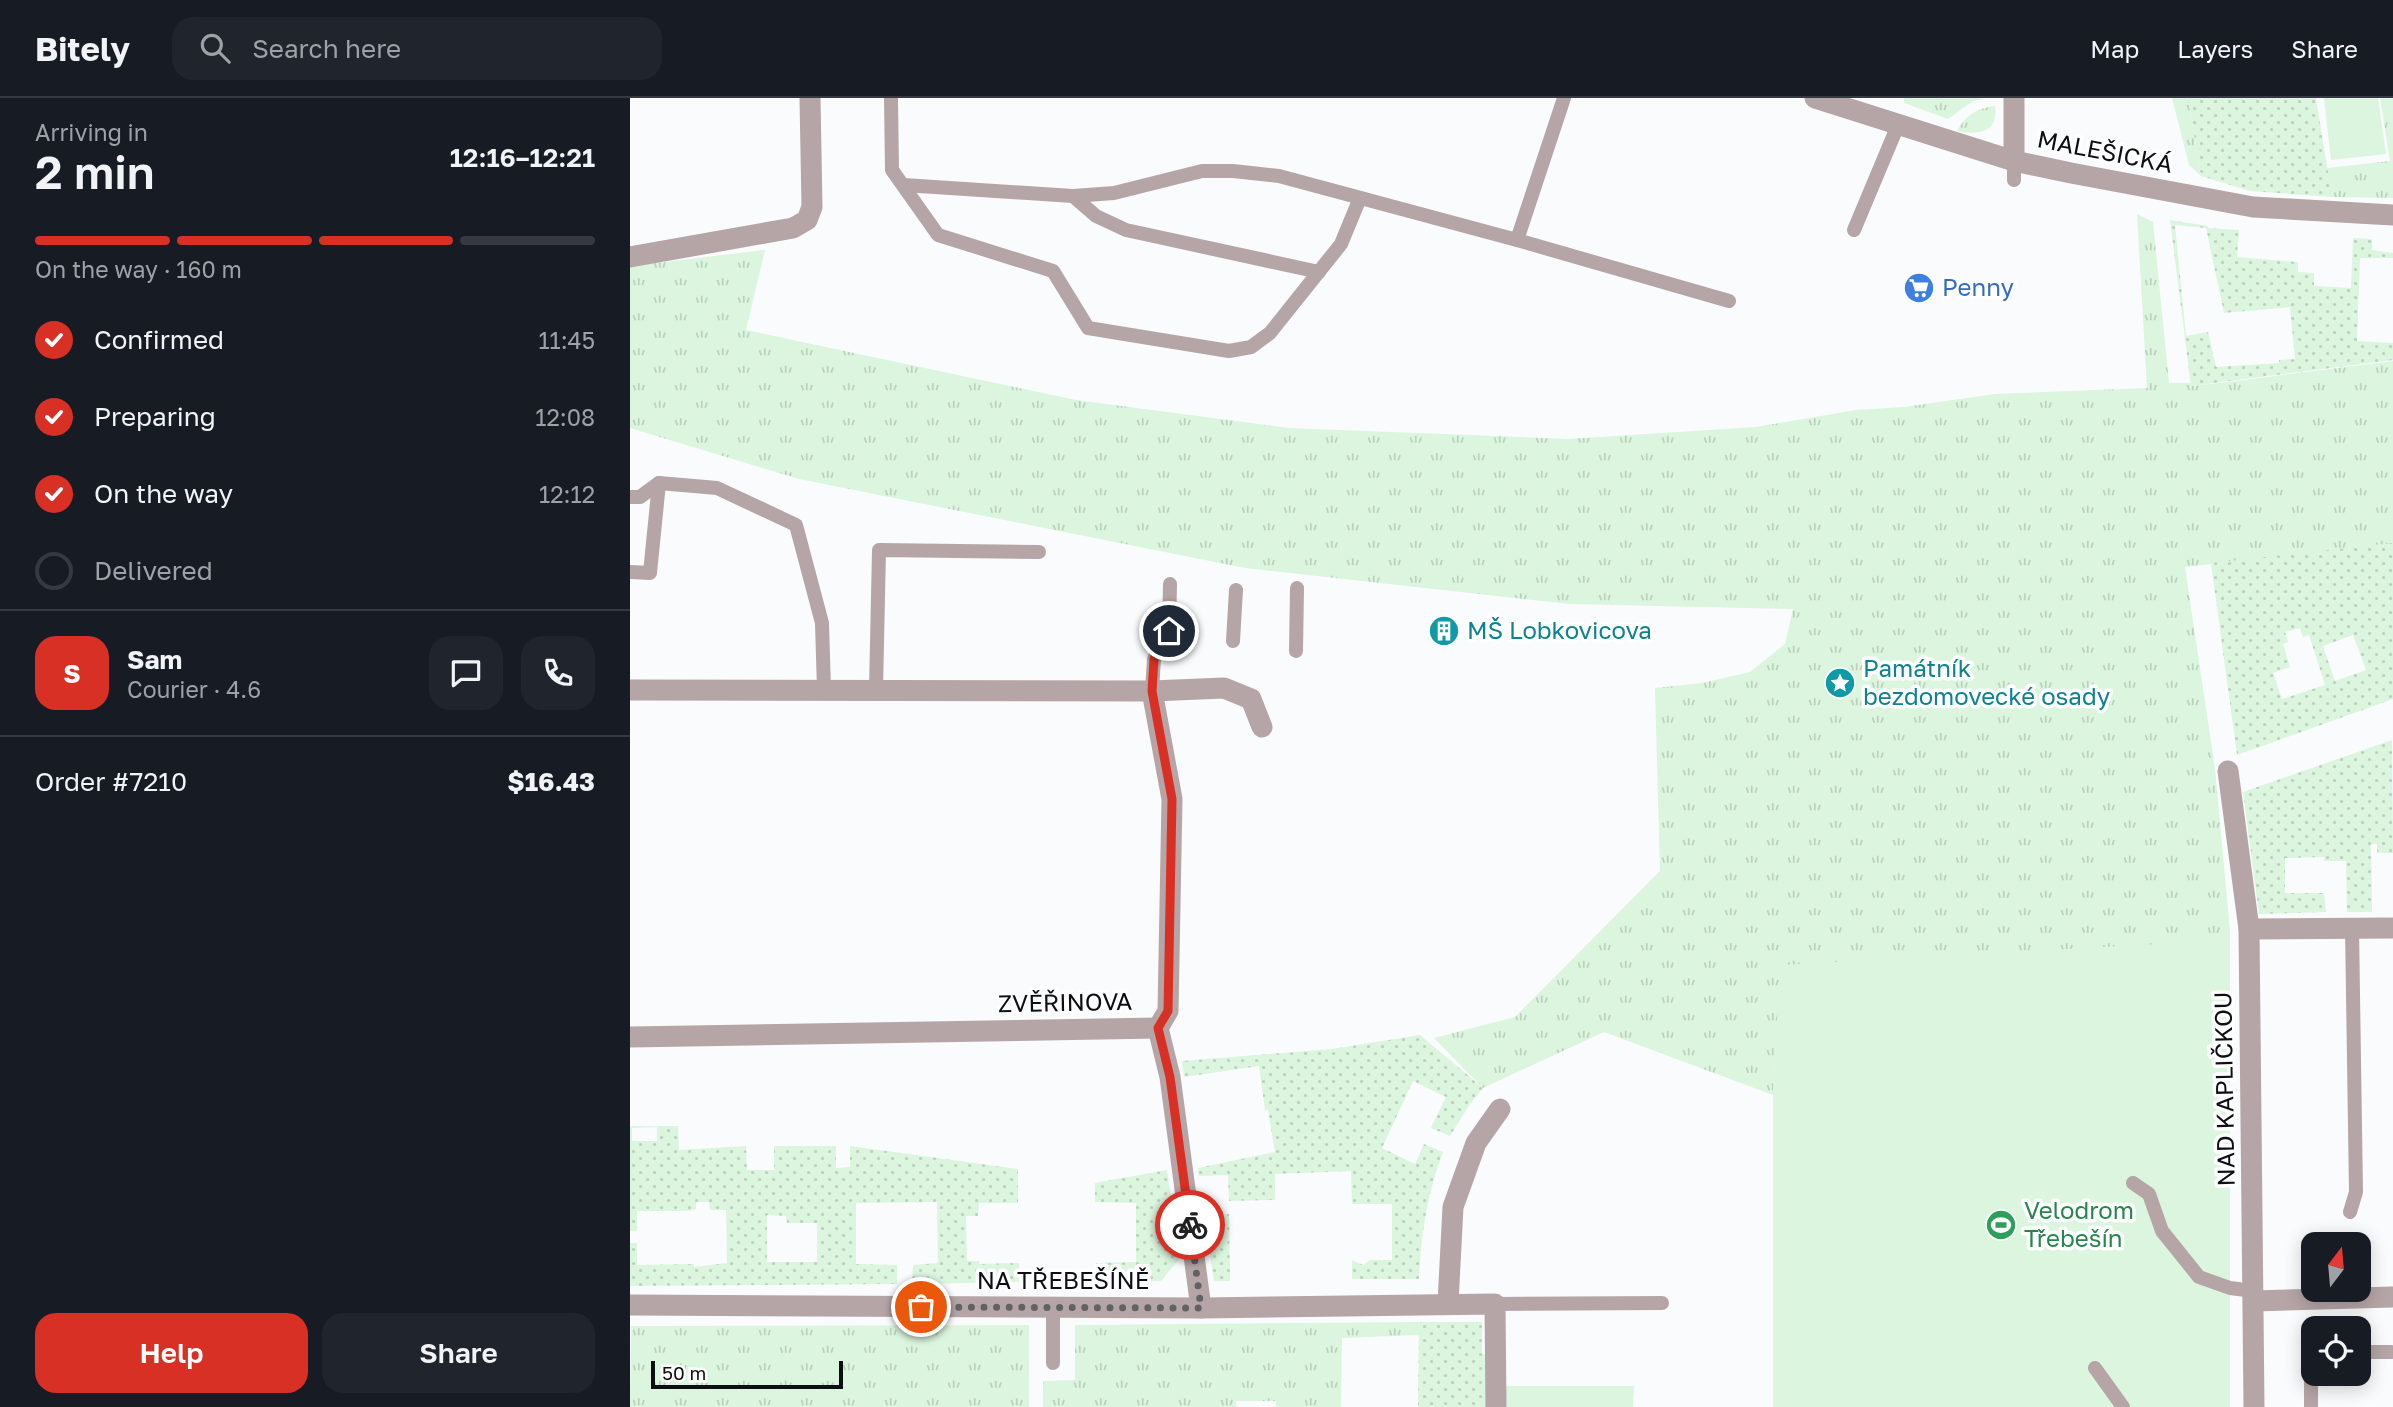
<!DOCTYPE html>
<meta charset="utf-8">
<style>
:root{--surface:#171b24;--page:#20242c;--text:#f1f3f6;--muted:#9ea1a6;--line:#363941;--accent:#d93025}
body{margin:0;font-family:"Golos Text",sans-serif;background:var(--page);color:var(--text);height:100vh;display:flex;flex-direction:column;font-size:26px;white-space:nowrap}
*{box-sizing:border-box;margin:0}
p{font-size:23px;color:var(--muted)}
.icon{flex:none;width:38px;height:38px;fill:none;stroke:currentColor;stroke-width:2;stroke-linecap:round;stroke-linejoin:round}
.map{position:relative;flex:1;overflow:hidden}
.details{display:flex;flex-direction:column;background:var(--surface);width:630px}
.details>*{flex:none}
.needle{width:46px;rotate:16deg}
.controls{position:absolute;left:1671px;top:1134px;display:grid;gap:14px}
.controls a{display:grid;place-items:center;width:70px;height:70px;border-radius:14px;background:var(--surface);box-shadow:0 4px 18px #0003;font-size:35px}
.scale{position:absolute;left:21px;bottom:18px;width:192px;box-sizing:border-box;padding-left:7px;border:4px solid #0d0f12;border-top:0;font-size:19px;line-height:24px;white-space:nowrap;color:#0d0f12;-webkit-text-stroke:5px #fff;paint-order:stroke}
.pin{position:absolute;display:grid;place-items:center;width:60px;height:60px;color:#fff;margin:-30px;border:4px solid #fff;border-radius:50%;box-shadow:0 2px 7px #0007}
.courier{position:absolute;display:grid;place-items:center;width:70px;height:70px;margin:-35px;border:5px solid #d93025;border-radius:50%;background:#fff;color:#222;box-shadow:0 2px 9px #0007}
.head em{font-style:normal;font-weight:600}
.head div{display:flex;flex-direction:column-reverse}
.head{display:flex;align-items:center;justify-content:space-between;height:119px;padding:0 35px}
h1{font-size:46px;font-weight:600;line-height:52px}
.bar{display:grid;grid-template-columns:repeat(4,1fr);gap:10px 7px;align-content:center;height:84px;padding:0 35px}
.bar i{height:9px;border-radius:5px;background:var(--line)}
.bar .current{background:var(--accent)}
.bar p{grid-column:span 4}
.line{display:flex;align-items:center;gap:18px;padding:0 35px;border-top:2px solid var(--line)}
.line div{flex:1}
.round{display:grid;place-items:center;flex:none;width:74px;height:74px;border-radius:21px;background:var(--page)}
ol{padding:0 35px;list-style:none}
li{display:flex;align-items:center;gap:21px;height:77px}
li p{margin-inline-start:auto}
li .icon{padding:7px;border-radius:50%;background:var(--accent);color:#fff;stroke-width:4}
li:last-child{color:var(--muted)}
li i{width:38px;height:38px;border:4px solid var(--line);border-radius:50%}
.cta{display:flex;gap:14px;margin-top:auto;padding:14px 35px}
.cta a{flex:1;height:80px;border-radius:21px;background:var(--accent);color:#fff;font-size:28px;font-weight:600;line-height:80px;text-align:center}
.cta a+a{background:var(--page);color:var(--text)}
header{display:flex;align-items:center;gap:42px;box-sizing:border-box;height:98px;padding:0 35px;background:var(--surface);border-bottom:2px solid var(--line)}
header strong{font-size:33px}
nav{display:flex;gap:38px;margin-inline-start:auto;font-size:24px}
.search{width:490px;height:63px;background:var(--page);display:flex;align-items:center;gap:18px;box-sizing:border-box;padding:0 24px;border-radius:21px;color:var(--muted);font-size:26px}
main{display:flex;flex:1;min-height:0}
.map>svg:first-child{display:block}
.grass{fill:url(#grass-tufts)}
.garden{fill:url(#garden-dots);fill-rule:evenodd}
.pitch{fill:#dbf5de}
.lines{fill:none;stroke-linecap:round;stroke-linejoin:round}
.service{stroke:#b5a5a7;stroke-width:14}
.minor{stroke:#b5a5a7;stroke-width:21}
.tertiary{stroke:#b5a5a7;stroke-width:21}
.done{stroke:#606264;stroke-width:7;stroke-dasharray:0 12.6}
.route{stroke:#d93025;stroke-width:9}
.labels{text-anchor:middle;stroke-width:7;stroke-linejoin:round;paint-order:stroke}
.street-label{font-size:24px;fill:#0d0f12;stroke:#fff}
.shop-label{font-size:24px;fill:#366cbe;stroke:#fff;text-anchor:start}
.culture-label{font-size:24px;fill:#0d838f;stroke:#fff;text-anchor:start}
.leisure-label{font-size:24px;fill:#27864d;stroke:#fff;text-anchor:start}
</style>
<header>
<strong>Bitely</strong>
<div class="search"><svg class="icon" aria-label="search" viewBox="0 0 24 24"><circle cx="10" cy="10" r="6"/><path d="M15 15l6 6"/></svg>Search here</div>
<nav><a>Map</a><a>Layers</a><a>Share</a></nav>
</header>
<main>
<section class="details">
<div class="head"><div><h1>2 min</h1><p>Arriving in</p></div><em>12:16–12:21</em></div>
<div class="bar"><i class="current"></i><i class="current"></i><i class="current"></i><i></i><p>On the way · 160 m</p></div>
<ol>
<li><svg class="icon" aria-label="check" viewBox="0 0 24 24"><path d="M5 12l5 5 9-10"/></svg>Confirmed<p>11:45</p></li>
<li><svg class="icon" aria-label="check" viewBox="0 0 24 24"><path d="M5 12l5 5 9-10"/></svg>Preparing<p>12:08</p></li>
<li><svg class="icon" aria-label="check" viewBox="0 0 24 24"><path d="M5 12l5 5 9-10"/></svg>On the way<p>12:12</p></li>
<li><i></i>Delivered</li>
</ol>
<div class="line" style="height:126px"><b class="round" style="background:var(--accent);color:#fff">S</b><div><b>Sam</b><p>Courier · 4.6</p></div><a class="round"><svg class="icon" aria-label="chat" viewBox="0 0 24 24"><path d="M4 5h16v11H9l-5 4z"/></svg></a><a class="round"><svg class="icon" aria-label="phone" viewBox="0 0 24 24"><path d="M5 4h4l2 5-3 2q2 4 5 5l2-3 5 2v4C11 20 4 13 5 4z"/></svg></a></div>
<div class="line" style="height:91px"><div>Order #7210</div><b>$16.43</b></div>
<div class="cta"><a>Help</a><a>Share</a></div>
</section>
<div class="map">
<svg width="1763" height="1309" viewBox="0 0 1763 1309">
<defs>
<pattern id="grass-tufts" width="24" height="20" patternUnits="userSpaceOnUse" patternTransform="scale(1.75)"><rect width="24" height="20" fill="#dbf5de"/><path d="M3 7l-1-3M5 7V3M7 7l1-3M15 17l-1-3M17 17v-4M19 17l1-3" fill="none" stroke="#bbd1bd"/></pattern>
<pattern id="garden-dots" width="8" height="8" patternUnits="userSpaceOnUse" patternTransform="scale(1.75)"><rect width="8" height="8" fill="#dbf5de"/><path d="M2 2h.1M6 6h.1" fill="none" stroke="#bbd1bd" stroke-width="1.8" stroke-linecap="round"/></pattern>
</defs>
<rect width="100%" height="100%" fill="#fafbfd"/>
<!-- grass -->
<g class="grass">
<polygon points="1274,0 1354,0 1343,3 1318,21 1274,5"/>
<polygon points="1542,0 1558,0 1571,78 1559,67"/>
<polygon points="1750,0 1763,0 1763,100 1702,99 1697,70 1760,63"/>
<path d="M1365,8C1369,35 1348,37 1327,33C1335,17 1348,10 1365,8Z"/>
<polygon points="1507,116 1523,124 1539,285 1561,285 1562,288 1590,285 1763,263 1763,446 1555,469 1585,671 1600,833 1600,1063 1145,960 1143,997 974,934 853,990 804,940 885,919 1030,773 1025,590 1072,585 1120,574 1155,546 1163,511 939,506 615,470 169,381 0,330 0,168 135,152 116,232 446,302 659,330 938,341 1126,329 1226,312 1274,309 1365,296 1517,290"/>
<polygon points="789,1224 789,1237 712,1240 711,1309 646,1309 646,1303 606,1303 606,1309 413,1309 413,1283 445,1282 445,1227"/>
<polygon points="399,1227 399,1309 0,1309 1,1228"/>
</g>
<!-- garden -->
<g class="garden">
<polygon points="1558,0 1686,0 1702,99 1620,93 1571,78"/>
<path d="M1540,122L1578,128V130L1609,132L1607,159L1668,164V174L1684,175V188L1721,190L1723,140L1742,141V152L1763,155V160H1730L1727,243L1763,245V262L1561,288ZM1545,127L1576,130L1594,215L1660,209L1665,261L1649,262V265L1586,269L1578,234L1556,238Z"/>
<path d="M1763,445V601L1607,657L1581,465ZM1670,530L1673,539L1679,537L1695,587L1652,601L1643,575L1660,569L1653,546L1658,544L1655,534ZM1723,537L1736,572L1705,583L1693,548Z"/>
<polygon points="1762,642 1763,755 1747,755 1747,746 1741,746 1742,814 1717,814 1716,763 1694,763 1694,759 1655,760 1655,795 1694,795 1696,814 1629,816 1613,694"/>
<path d="M790,937L853,990L840,1006L820,1038L801,1030L816,999L783,983L752,1050L785,1066L794,1046L813,1054C797,1096 791,1137 789,1181H722V1162L733,1167L740,1162H762V1106H722L721,1073L645,1076V1102L599,1103L598,1077L569,1078L568,1070L645,1054L638,1012H635L629,968L554,979L552,963L702,951Z"/>
<path d="M0,1028H48L49,1052L116,1048L117,1072H144V1048H206V1070L220,1069V1048L388,1071V1105H349L348,1118H336L337,1163H349V1166L389,1165V1184L282,1186L283,1167L308,1165L307,1104L226,1105V1166L267,1167V1186L0,1188V1145H7V1167L64,1166V1169L97,1165L96,1112H80L79,1104H66V1111L60,1113H7V1133H0ZM27,1029V1043H2V1030ZM137,1117L156,1118L157,1125H187V1164H137Z"/>
<polygon points="537,1072 550,1160 531,1183 466,1184 466,1165 506,1164 506,1105 465,1104 465,1085"/>
<polygon points="574,1116 599,1116 600,1183 584,1183"/>
<polygon points="789,1224 852,1224 852,1256 857,1257 857,1309 788,1309"/>
</g>
<!-- pitch -->
<g class="pitch">
<polygon points="1694,0 1748,0 1756,56 1701,62"/>
<polygon points="1600,833 1600,1309 1143,1309 1143,997 1150,867 1565,844"/>
<polygon points="875,1288 1004,1288 1003,1309 876,1309"/>
</g>
<g class="lines">
<!-- service -->
<g class="service">
<polyline points="261,0 262,72 308,137 423,173 458,230 599,253 621,249 640,235 711,146 730,100"/>
<polyline points="1384,63 1384,82"/>
<polyline points="274,87 443,98 484,95 572,73 603,73 649,78 887,142 1099,203"/>
<polyline points="443,98 466,118 496,132 689,174"/>
<polyline points="1224,132 1268,27"/>
<polyline points="887,142 934,0"/>
<polyline points="0,399 10,399 29,385 87,390 166,427 192,525 194,592"/>
<polyline points="0,474 20,475 29,385"/>
<polyline points="603,543 606,492"/>
<polyline points="666,553 667,490"/>
<polyline points="246,592 249,452 409,454"/>
<polyline points="522,593 524,561 539,533 540,486"/>
<polyline points="1503,1085 1519,1096 1532,1133 1569,1179 1600,1190 1624,1193"/>
<polyline points="1720,1114 1726,1094 1722,830"/>
<polyline points="865,1206 1032,1205"/>
<polyline points="1729,1254 1761,1254"/>
<polyline points="423,1265 423,1209"/>
<polyline points="1465,1270 1493,1309"/>
<polyline points="1681,1309 1681,1255 1684,1255"/>
</g>
<!-- minor -->
<g class="minor">
<polyline points="1384,0 1384,63"/>
<polyline points="0,159 163,130 177,122 182,109 180,0"/>
<polyline points="0,592 522,593 594,590 621,601 632,629"/>
<polyline points="522,593 542,701 538,913 528,930"/>
<polyline points="1598,673 1619,831 1624,1309"/>
<polyline points="1619,831 1763,830"/>
<polyline points="528,930 540,979 571,1210"/>
<polyline points="0,939 528,930"/>
<polyline points="1624,1203 1763,1199"/>
<polyline points="818,1205 823,1109 846,1045 870,1011"/>
<polyline points="0,1207 571,1210 865,1206 866,1309"/>
</g>
<!-- tertiary -->
<polyline class="tertiary" points="1185,0 1384,63 1441,75 1623,109 1763,117"/>
</g>
<g class="lines">
<!-- done -->
<polyline class="done" points="291,1209 571,1210 560,1127"/>
<!-- route -->
<polyline class="route" points="539,533 524,561 522,593 542,701 538,913 528,930 540,979 560,1127"/>
</g>
<!-- icons -->
<defs>
<g id="supermarket-disc" transform="scale(1.575)"><circle r="9.5" fill="#3f7fe0" stroke="#fff"/><path d="M-6-5.5h2.5l.6 2H6L4.5 2H-2.5L-4.4-4H-6ZM-1.5 3.2a1.3 1.3 0 1 0 .1 0ZM3 3.2a1.3 1.3 0 1 0 .1 0Z" fill="#fff"/></g>
<g id="building-disc" transform="scale(1.575)"><circle r="9.5" fill="#0f9aa8" stroke="#fff"/><path d="M-4-6H4V6H1V3H-1V6H-4ZM-2.5-4.3h1.7v1.8h-1.7ZM.8-4.3h1.7v1.8H.8ZM-2.5-1h1.7V.8h-1.7ZM.8-1h1.7V.8H.8Z" fill="#fff"/></g>
<g id="sight-disc" transform="scale(1.575)"><circle r="9.5" fill="#0f9aa8" stroke="#fff"/><path d="M0-6L1.8-2.2L6-1.7L2.9 1.2L3.7 5.4L0 3.3L-3.7 5.4L-2.9 1.2L-6-1.7L-1.8-2.2Z" fill="#fff"/></g>
<g id="stadium-disc" transform="scale(1.575)"><circle r="9.5" fill="#2e9e5b" stroke="#fff"/><path d="M0-5a6.5 5 0 1 0 0 10a6.5 5 0 1 0 0-10ZM-3.5-1.8h7v3.6h-7Z" fill="#fff"/></g>
</defs>
<g fill-rule="evenodd">
<use href="#supermarket-disc" x="1289" y="190"/>
<use href="#building-disc" x="814" y="533"/>
<use href="#sight-disc" x="1210" y="585"/>
<use href="#stadium-disc" x="1371" y="1127"/>
</g>
<g class="labels">
<!-- street labels -->
<g class="street-label">
<text transform="translate(1475 54) rotate(11)" y="8">MALEŠICKÁ</text>
<text transform="translate(435 905) rotate(-1)" y="8">ZVĚŘINOVA</text>
<text transform="translate(1595 991) rotate(-91)" y="8">NAD KAPLIČKOU</text>
<text x="433" y="1191">NA TŘEBEŠÍNĚ</text>
</g>
<!-- shop labels -->
<g class="shop-label">
<text x="1312" y="198">Penny</text>
</g>
<!-- culture labels -->
<g class="culture-label">
<text x="837" y="541">MŠ Lobkovicova</text>
<text x="1233" y="579">Památník<tspan x="1233" dy="28">bezdomovecké osady</tspan></text>
</g>
<!-- leisure labels -->
<g class="leisure-label">
<text x="1394" y="1121">Velodrom<tspan x="1394" dy="28">Třebešín</tspan></text>
</g>
</g>
</svg>
<div class="controls">
<a><svg class="needle" viewBox="-14 -14 28 28"><path d="M0-13l5 13h-10z" fill="#e53935"/><path d="M0 13l5-13h-10z" fill="#9ea1a6"/></svg></a>
<a><svg class="icon" aria-label="locate" viewBox="0 0 24 24"><circle cx="12" cy="12" r="6"/><path d="M12 2v4M12 18v4M2 12h4M18 12h4"/></svg></a>
</div>
<div class="scale">50 m</div>
<div class="pin" style="left:291px;top:1209px;background:#ea580c"><svg class="icon" aria-label="bag" viewBox="0 0 24 24"><path d="M5 8h14l-1 12H6zM9 8a3 3 0 0 1 6 0"/></svg></div>
<div class="pin" style="left:539px;top:533px;background:#1f2937"><svg class="icon" aria-label="home" viewBox="0 0 24 24"><path d="M3 11l9-7 9 7M6 9v11h12V9"/></svg></div>
<div class="courier" style="left:560px;top:1127px"><svg class="icon" aria-label="bike" viewBox="0 0 24 24"><circle cx="6" cy="16" r="4"/><circle cx="18" cy="16" r="4"/><path d="M6 16l4-8h5l3 8M10 8l3 8H6M13 5h3"/></svg></div>
</div>
</main>
